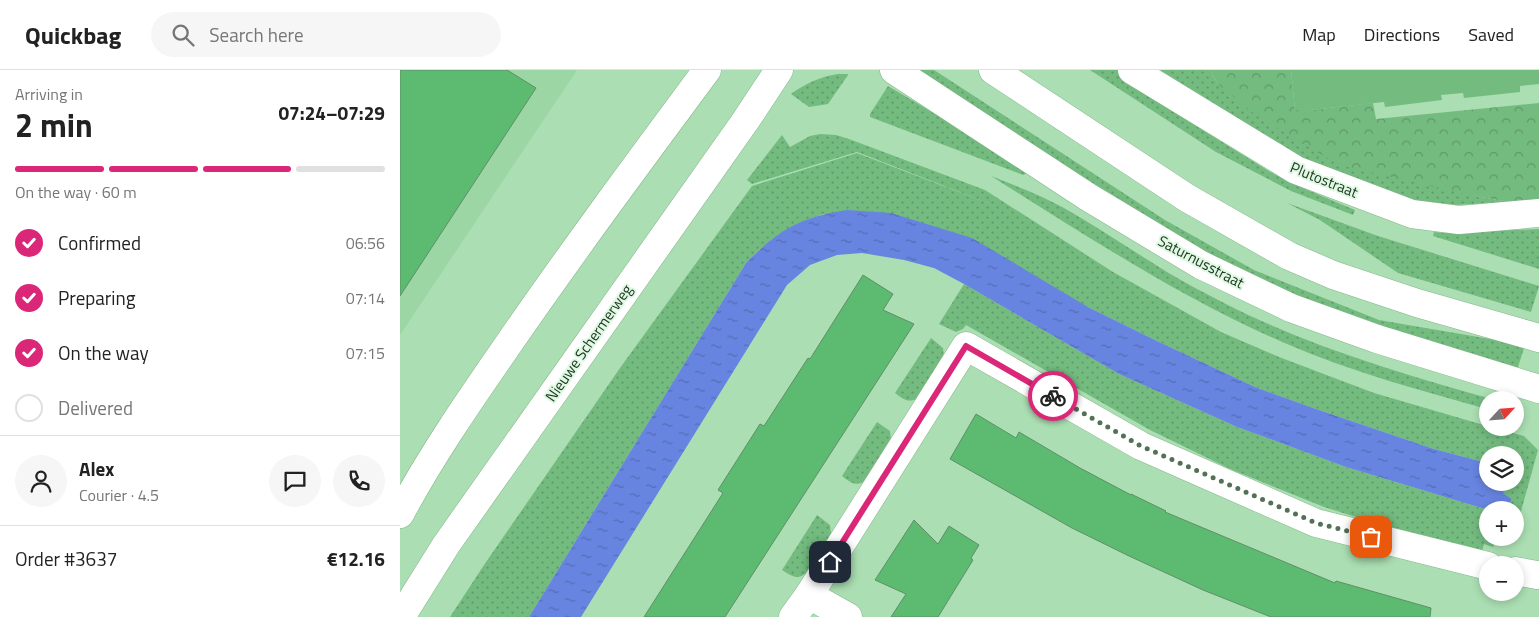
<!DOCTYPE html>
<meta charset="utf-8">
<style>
:root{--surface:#fff;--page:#f6f6f6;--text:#222;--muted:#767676;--line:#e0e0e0;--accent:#db2777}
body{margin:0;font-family:"Titillium Web",sans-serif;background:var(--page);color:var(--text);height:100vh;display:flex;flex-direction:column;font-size:19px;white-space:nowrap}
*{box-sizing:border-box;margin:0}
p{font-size:16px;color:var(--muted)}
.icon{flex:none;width:28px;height:28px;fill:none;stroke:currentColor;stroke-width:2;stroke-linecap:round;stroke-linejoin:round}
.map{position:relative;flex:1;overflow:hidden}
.drawer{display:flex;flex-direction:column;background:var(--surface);width:400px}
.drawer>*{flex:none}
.needle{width:32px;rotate:64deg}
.fabs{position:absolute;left:1079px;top:321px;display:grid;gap:10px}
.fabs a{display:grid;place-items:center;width:45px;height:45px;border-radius:50%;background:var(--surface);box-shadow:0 2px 8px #0003;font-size:25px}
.pin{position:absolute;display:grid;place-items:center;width:42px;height:42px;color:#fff;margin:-21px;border-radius:10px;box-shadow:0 2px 8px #0006}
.courier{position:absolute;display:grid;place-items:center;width:50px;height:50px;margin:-25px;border:4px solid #db2777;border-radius:50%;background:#fff;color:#222;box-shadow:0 1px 6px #0007}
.headline em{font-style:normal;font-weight:700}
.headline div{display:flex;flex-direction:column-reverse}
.headline{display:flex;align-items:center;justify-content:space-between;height:85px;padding:0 15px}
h1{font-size:32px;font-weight:700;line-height:38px}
.bar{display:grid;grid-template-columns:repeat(4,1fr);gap:8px 5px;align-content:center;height:60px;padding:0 15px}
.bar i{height:6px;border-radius:4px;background:var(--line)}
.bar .active{background:var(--accent)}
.bar p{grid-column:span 4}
.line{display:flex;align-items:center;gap:12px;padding:0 15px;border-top:1px solid var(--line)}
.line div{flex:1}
.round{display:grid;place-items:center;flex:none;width:52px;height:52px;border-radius:26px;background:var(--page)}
ol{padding:0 15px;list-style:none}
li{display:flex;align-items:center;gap:15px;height:55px}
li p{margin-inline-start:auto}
li .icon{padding:5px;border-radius:50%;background:var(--accent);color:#fff;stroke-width:4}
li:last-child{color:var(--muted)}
li i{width:28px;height:28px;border:2px solid var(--line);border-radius:50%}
header{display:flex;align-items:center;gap:30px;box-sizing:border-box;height:70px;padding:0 25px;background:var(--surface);border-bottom:1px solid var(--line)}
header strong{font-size:24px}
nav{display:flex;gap:28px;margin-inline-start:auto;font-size:18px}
.search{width:350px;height:45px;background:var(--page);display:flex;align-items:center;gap:12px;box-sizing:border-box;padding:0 18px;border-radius:28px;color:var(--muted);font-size:19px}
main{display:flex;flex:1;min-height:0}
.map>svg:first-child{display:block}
.built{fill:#9cd6a5}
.grass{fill:url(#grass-dots)}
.forest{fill:url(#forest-crowns)}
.garden{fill:#74bb80}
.water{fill:url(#water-ripples)}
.building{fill:#5cbb70;stroke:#5f8f67}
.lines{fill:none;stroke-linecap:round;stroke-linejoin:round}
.street-casing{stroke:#85b78c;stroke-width:29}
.secondary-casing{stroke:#85b78c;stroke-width:29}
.street{stroke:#fff;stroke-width:28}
.secondary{stroke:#fff;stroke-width:28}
.done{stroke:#527157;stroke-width:5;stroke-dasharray:0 9}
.route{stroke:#db2777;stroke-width:6}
.labels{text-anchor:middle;stroke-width:4;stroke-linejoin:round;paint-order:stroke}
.street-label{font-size:15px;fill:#223726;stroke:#def8e1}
</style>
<header>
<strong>Quickbag</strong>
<div class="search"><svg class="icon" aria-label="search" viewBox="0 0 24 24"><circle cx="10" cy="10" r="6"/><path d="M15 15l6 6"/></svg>Search here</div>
<nav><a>Map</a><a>Directions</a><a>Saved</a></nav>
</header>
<main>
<section class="drawer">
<div class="headline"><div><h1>2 min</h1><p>Arriving in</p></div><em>07:24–07:29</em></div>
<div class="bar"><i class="active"></i><i class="active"></i><i class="active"></i><i></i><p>On the way · 60 m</p></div>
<ol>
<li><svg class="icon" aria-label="check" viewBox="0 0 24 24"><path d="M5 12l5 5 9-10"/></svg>Confirmed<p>06:56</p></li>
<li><svg class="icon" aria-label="check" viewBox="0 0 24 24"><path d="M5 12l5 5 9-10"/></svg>Preparing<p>07:14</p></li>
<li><svg class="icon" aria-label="check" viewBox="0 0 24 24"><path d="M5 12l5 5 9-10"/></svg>On the way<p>07:15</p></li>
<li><i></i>Delivered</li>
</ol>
<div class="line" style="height:90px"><a class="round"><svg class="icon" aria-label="person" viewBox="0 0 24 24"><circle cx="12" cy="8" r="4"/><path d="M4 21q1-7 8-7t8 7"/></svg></a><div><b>Alex</b><p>Courier · 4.5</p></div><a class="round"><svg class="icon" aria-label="chat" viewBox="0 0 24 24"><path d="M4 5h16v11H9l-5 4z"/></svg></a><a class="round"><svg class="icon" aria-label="phone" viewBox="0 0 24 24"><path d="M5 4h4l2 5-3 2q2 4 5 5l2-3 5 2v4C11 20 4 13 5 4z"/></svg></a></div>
<div class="line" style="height:65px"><div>Order #3637</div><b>€12.16</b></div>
</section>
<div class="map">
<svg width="1139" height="547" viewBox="0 0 1139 547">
<defs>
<pattern id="grass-dots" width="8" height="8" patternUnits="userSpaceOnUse" patternTransform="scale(1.25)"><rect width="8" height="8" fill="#74bb80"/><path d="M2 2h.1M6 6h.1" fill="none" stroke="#5f9969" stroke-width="1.8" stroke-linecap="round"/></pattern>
<pattern id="forest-crowns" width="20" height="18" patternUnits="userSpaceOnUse" patternTransform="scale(1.25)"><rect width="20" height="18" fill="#74bb80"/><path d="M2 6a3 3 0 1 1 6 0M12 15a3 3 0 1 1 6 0" fill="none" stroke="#5f9969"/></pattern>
<pattern id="water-ripples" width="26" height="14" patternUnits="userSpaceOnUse" patternTransform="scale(1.25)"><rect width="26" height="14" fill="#6784e0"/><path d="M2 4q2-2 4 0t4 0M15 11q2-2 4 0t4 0" fill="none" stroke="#546db5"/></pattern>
</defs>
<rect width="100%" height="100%" fill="#abdeb2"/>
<!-- built -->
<polygon class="built" points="0,0 177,0 0,265"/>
<!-- grass -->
<g class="grass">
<polygon points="514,0 534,0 765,150 854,200 979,250 1125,275 1117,300 909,235 767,164"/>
<polygon points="690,0 718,0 721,4 748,26 872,103 891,113 955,140 953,145 891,121 816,82"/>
<polygon points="760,0 810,0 818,14 1075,126 1110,132 1055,135 1013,131 977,119 898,86"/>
<path d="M438,4H448V5L428,34L409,37L391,24C406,13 420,7 438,4Z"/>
<polygon points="488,16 627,98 628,103 623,105 470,47 470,44"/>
<path d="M420,64L436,65L449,69L585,120L713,202L821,262L879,287L974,323L1087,356L1088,358H1094L1124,366L1138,380L1115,463V440H1106L1112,429L1103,423V413L1115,412V385H1088L1087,393L1034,379L916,339L855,317L757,271L688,237L424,144C389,156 372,166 346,193L129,547H50L84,495L220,298L352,116L457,83L601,138L457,82L352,114L347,110L382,65L390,77L410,66Z"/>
<path d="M591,106C616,116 641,125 664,138C699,158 733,181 767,202C785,213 805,223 824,233C910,277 1003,304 1095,330H1088L1087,339C1020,320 951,302 887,274C782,229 687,166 591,106Z"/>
<polygon points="887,133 978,166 1139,216 1131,242 998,203 920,150"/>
<polygon points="1139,159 1139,199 1033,166 1034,162 1046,163"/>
<polygon points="564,214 719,304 837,357 946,397 1085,439 1097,436 1104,440 1088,440 1088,468 1111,468 1105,472 1096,471 1093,477 1084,474 1081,486 924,437 830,399 750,360 566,255 563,259 556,262 539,254"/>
<path d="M531,268L543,278L544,287L517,329C507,333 503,329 495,323Z"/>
<path d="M477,352L490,361L491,370L489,373L465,410C457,418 450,412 442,406Z"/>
<path d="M417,445L430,455L431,464L430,466L406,503C397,511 390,505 382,500Z"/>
</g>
<!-- forest -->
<polygon class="forest" points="810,0 891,0 895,40 910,40 973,33 976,49 1139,33 1139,132 1110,132 1075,126 939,95 857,46 818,14"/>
<!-- garden -->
<polygon class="garden" points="891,0 1139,0 1139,14 1120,16 1120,22 1064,28 1063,23 1041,25 1042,30 985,37 984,32 910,40 895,40"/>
<!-- water -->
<path class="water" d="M447,140L491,143L572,168L688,237L757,271L855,317L916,339L1034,379L1087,393L1088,412L1103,413V423L1112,429L1106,440L1097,436L1085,439L946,397L837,357L719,304L564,214L534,198L504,190L462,183L437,185L410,195L387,215L181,547H129L346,193C378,160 401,147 447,140Z"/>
<!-- building -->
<g class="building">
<polygon points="0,0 107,0 136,18 0,226"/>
<polygon points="463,205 493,224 483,240 514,254 325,547 244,547 323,423 318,420 360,354 364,356 408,288 410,289"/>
<polygon points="576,344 616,368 619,362 680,398 731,425 731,424 766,441 765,442 935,513 936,511 1031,538 1030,547 871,547 803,520 729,486 672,458 550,389"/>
<polygon points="514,450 538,474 549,456 579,475 571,488 573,490 538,547 491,547 506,524 475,510"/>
</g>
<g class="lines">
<!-- street casing -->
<g class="street-casing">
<g id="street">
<polyline points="732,0 896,100 1012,144 1059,150 1139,143"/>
<polyline points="1115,501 1137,505"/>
<polyline points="409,525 448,547"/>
<polyline points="393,547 409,525 566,276 741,376 916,453 1088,496"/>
</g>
</g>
<!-- secondary casing -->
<g class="secondary-casing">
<g id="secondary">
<polyline points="494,0 688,127 801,195 891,238 977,269 1139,319"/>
<polyline points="593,0 787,128 889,186 933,205 1017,233 1139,268"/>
<path d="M0,444C30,388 67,334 103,282C169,186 238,93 307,0"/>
<polyline points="1,547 46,475 346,50 379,0"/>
</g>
</g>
<!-- street -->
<use href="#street" class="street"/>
<!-- secondary -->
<use href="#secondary" class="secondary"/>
</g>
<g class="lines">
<!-- done -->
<polyline class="done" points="653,326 741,376 916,453 971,467"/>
<!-- route -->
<polyline class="route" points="430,492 566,276 653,326"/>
</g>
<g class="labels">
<!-- street labels -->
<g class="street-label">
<text transform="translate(924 110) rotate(22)" y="5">Plutostraat</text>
<text transform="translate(801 192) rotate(28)" y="5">Saturnusstraat</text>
<text transform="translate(189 273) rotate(-55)" y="5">Nieuwe Schermerweg</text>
</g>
</g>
</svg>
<div class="fabs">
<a><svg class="needle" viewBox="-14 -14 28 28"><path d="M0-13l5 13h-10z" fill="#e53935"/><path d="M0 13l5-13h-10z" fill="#767676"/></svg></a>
<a><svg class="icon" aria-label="layers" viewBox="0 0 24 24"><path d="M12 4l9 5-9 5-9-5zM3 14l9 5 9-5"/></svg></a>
<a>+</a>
<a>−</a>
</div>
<div class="pin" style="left:971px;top:467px;background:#ea580c"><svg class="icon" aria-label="bag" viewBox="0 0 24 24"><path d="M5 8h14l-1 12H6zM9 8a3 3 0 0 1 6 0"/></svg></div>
<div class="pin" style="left:430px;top:492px;background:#1f2937"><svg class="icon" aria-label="home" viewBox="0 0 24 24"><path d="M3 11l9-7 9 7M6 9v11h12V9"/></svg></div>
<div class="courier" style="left:653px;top:326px"><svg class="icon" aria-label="bike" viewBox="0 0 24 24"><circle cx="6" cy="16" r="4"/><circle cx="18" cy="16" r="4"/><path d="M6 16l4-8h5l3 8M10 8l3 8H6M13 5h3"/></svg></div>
</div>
</main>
